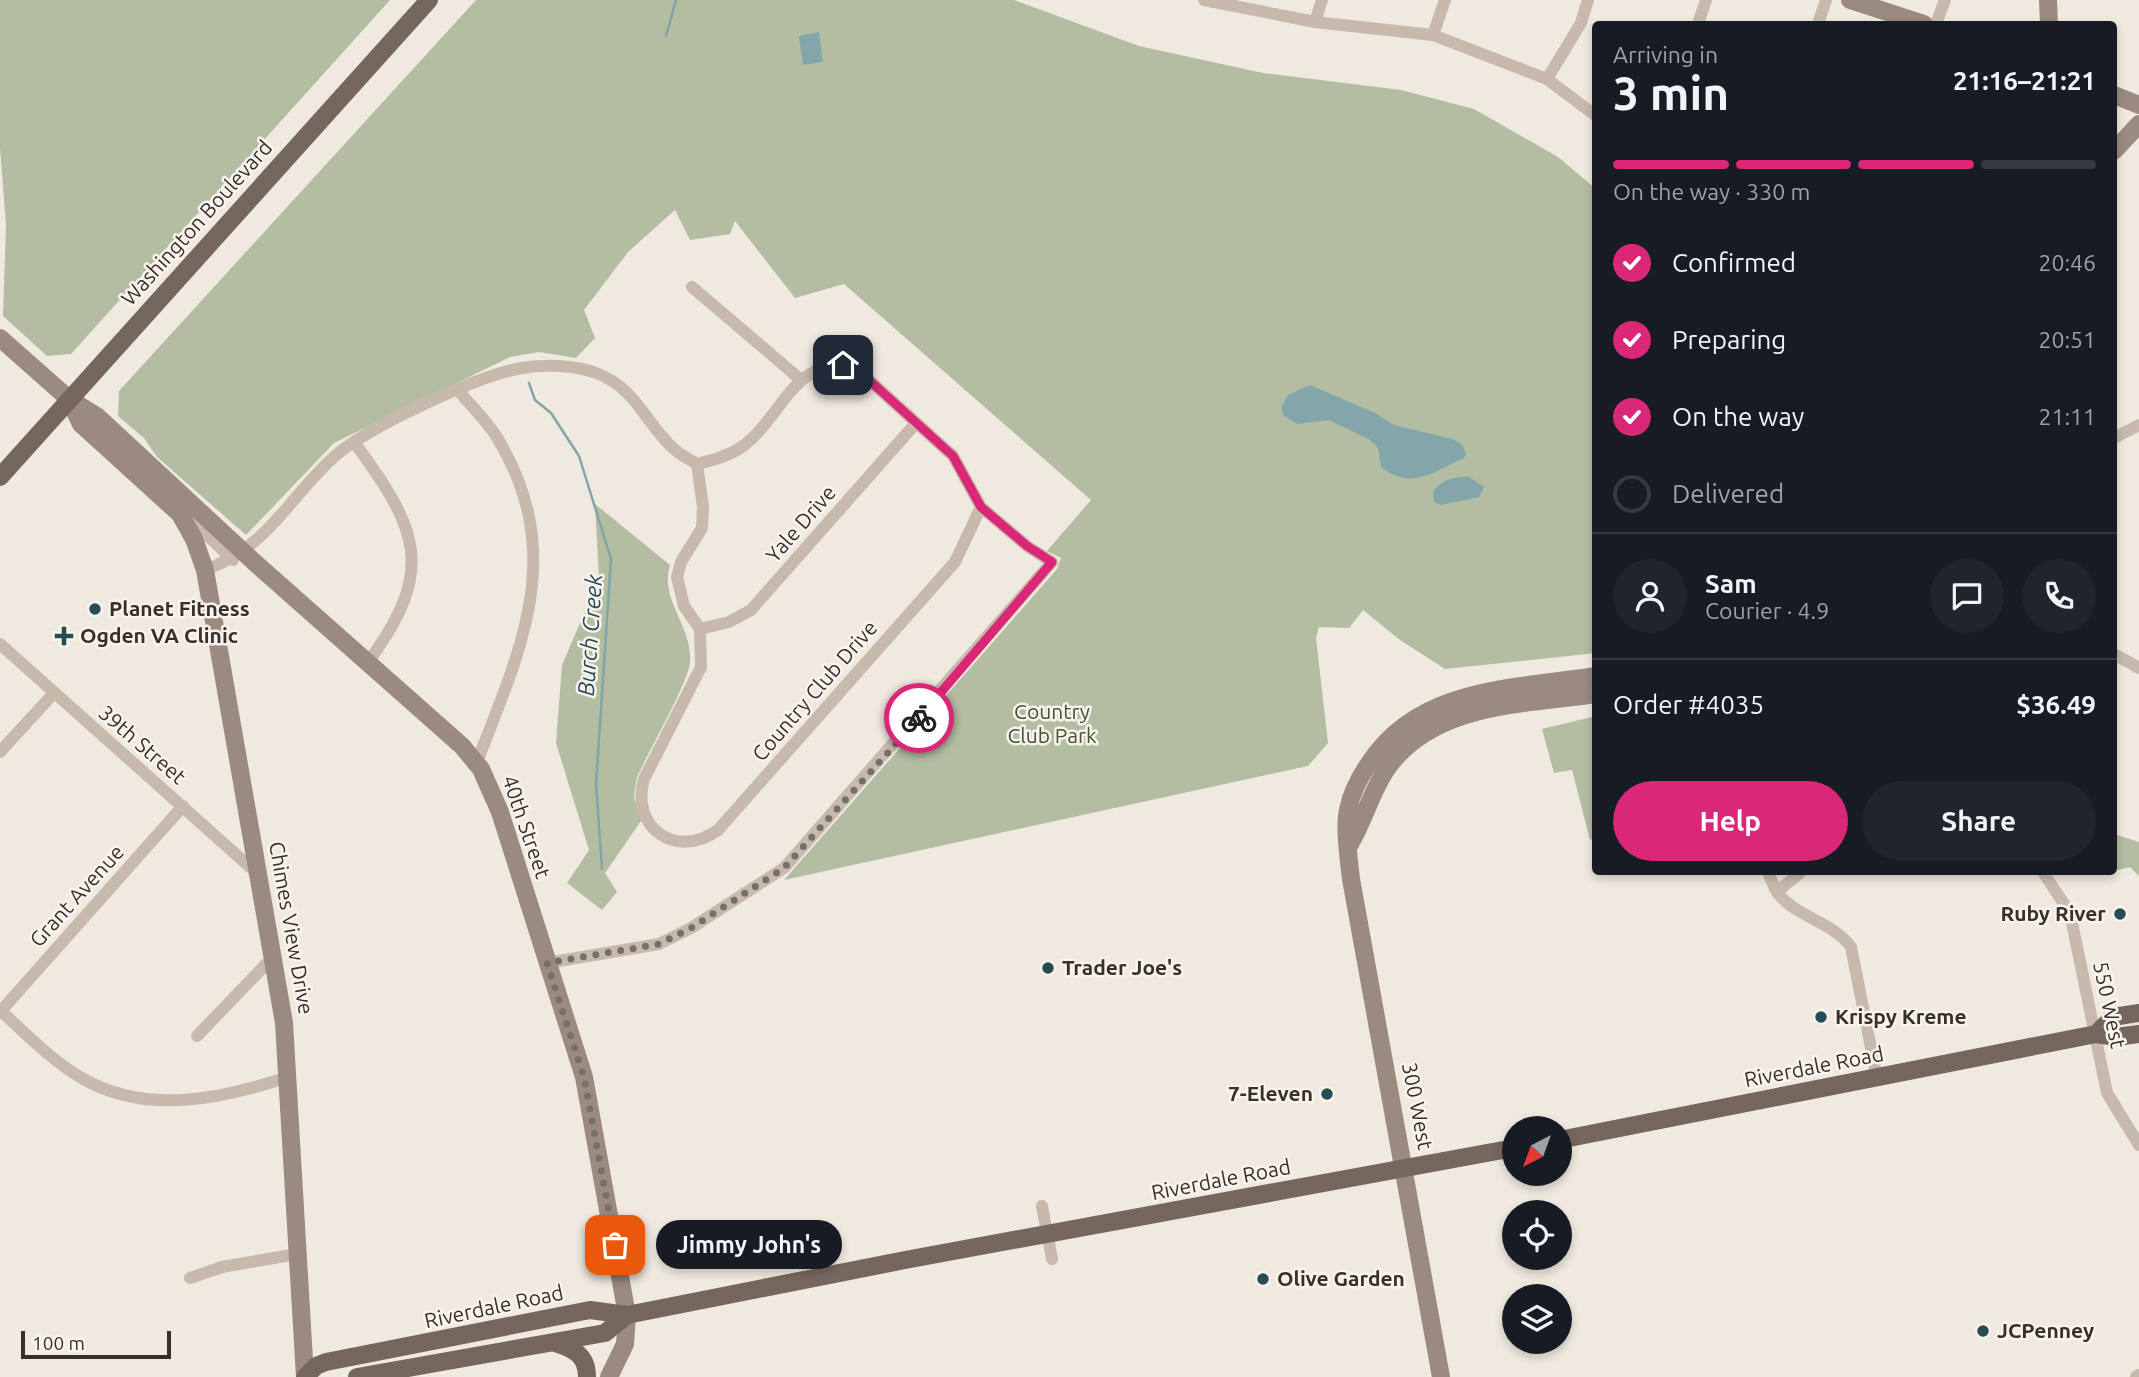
<!DOCTYPE html>
<meta charset="utf-8">
<style>
:root{--surface:#171b24;--page:#20242c;--text:#f1f3f6;--muted:#9ea1a6;--line:#363941;--accent:#db2777}
body{margin:0;font-family:Ubuntu,sans-serif;background:var(--page);color:var(--text);height:100vh;display:flex;flex-direction:column;font-size:26px;white-space:nowrap}
*{box-sizing:border-box;margin:0}
p{font-size:23px;color:var(--muted)}
.icon{flex:none;width:38px;height:38px;fill:none;stroke:currentColor;stroke-width:2;stroke-linecap:round;stroke-linejoin:round}
.map{position:relative;flex:1;overflow:hidden}
.side{position:absolute;left:1592px;top:21px;width:525px;height:854px;display:flex;flex-direction:column;background:var(--surface);border-radius:7px;box-shadow:0 4px 10px #0003}
.side>*{flex:none}
.needle{width:46px;rotate:221deg}
.buttons{position:absolute;left:1502px;top:1116px;display:grid;gap:14px}
.buttons a{display:grid;place-items:center;width:70px;height:70px;border-radius:50%;background:var(--surface);box-shadow:0 4px 10px #0003;font-size:35px}
.scale{position:absolute;left:21px;bottom:18px;width:150px;box-sizing:border-box;padding-left:7px;border:4px solid #362f2b;border-top:0;font-size:19px;line-height:24px;white-space:nowrap;color:#362f2b;-webkit-text-stroke:5px #f8f3ec;paint-order:stroke}
.pin{position:absolute;display:grid;place-items:center;width:60px;height:60px;color:#fff;margin:-30px;border-radius:14px;box-shadow:0 4px 10px #0006}
.courier{position:absolute;display:grid;place-items:center;width:70px;height:70px;margin:-35px;border:5px solid #db2777;border-radius:50%;background:#fff;color:#222;box-shadow:0 2px 9px #0007}
.bubble{position:absolute;height:49px;border-radius:24px;background:var(--surface);box-shadow:0 4px 10px #0003;font-size:23px;font-weight:600;line-height:49px;text-align:center}
.headline em{font-style:normal;font-weight:600}
.headline div{display:flex;flex-direction:column-reverse}
.headline{display:flex;align-items:center;justify-content:space-between;height:119px;padding:0 21px}
h1{font-size:46px;font-weight:600;line-height:52px}
.bar{display:grid;grid-template-columns:repeat(4,1fr);gap:10px 7px;align-content:center;height:84px;padding:0 21px}
.bar i{height:9px;border-radius:5px;background:var(--line)}
.bar .current{background:var(--accent)}
.bar p{grid-column:span 4}
.line{display:flex;align-items:center;gap:18px;padding:0 21px;border-top:2px solid var(--line)}
.line div{flex:1}
.round{display:grid;place-items:center;flex:none;width:74px;height:74px;border-radius:37px;background:var(--page)}
ol{padding:0 21px;list-style:none}
li{display:flex;align-items:center;gap:21px;height:77px}
li p{margin-inline-start:auto}
li .icon{padding:7px;border-radius:50%;background:var(--accent);color:#fff;stroke-width:4}
li:last-child{color:var(--muted)}
li i{width:38px;height:38px;border:4px solid var(--line);border-radius:50%}
.button{display:flex;gap:14px;margin-top:auto;padding:14px 21px}
.button a{flex:1;height:80px;border-radius:42px;background:var(--accent);color:#fff;font-size:28px;font-weight:600;line-height:80px;text-align:center}
.button a+a{background:var(--page);color:var(--text)}
.map>svg:first-child{display:block}
.green{fill:#b3bda2}
.water{fill:#82a6aa}
.lines{fill:none;stroke-linecap:round;stroke-linejoin:round}
.stream{stroke:#82a6aa;stroke-width:2.5}
.street{stroke:#c7baad;stroke-width:12}
.secondary{stroke:#9a8a7f;stroke-width:18}
.primary{stroke:#76675e;stroke-width:18}
.done{stroke:#77706a;stroke-width:7;stroke-dasharray:0 12.6}
.route{stroke:#db2777;stroke-width:9}
.poi-dot{fill:#254d53;stroke:#f8f3ec;stroke-width:2.5}
.labels{text-anchor:middle;stroke-width:5;stroke-linejoin:round;paint-order:stroke}
.street-label{font-size:21px;fill:#362f2b;stroke:#f8f3ec}
.poi-label{font-size:21px;font-weight:bold;fill:#362f2b;stroke:#f8f3ec;text-anchor:start}
.park-label{font-size:21px;fill:#445132;stroke:#f8f3ec}
.water-label{font-size:23px;font-style:italic;fill:#254d53;stroke:#f8f3ec}
</style>
<div class="map">
<svg width="2139" height="1377" viewBox="0 0 2139 1377">
<rect width="100%" height="100%" fill="#f0e9e0"/>
<!-- green -->
<g class="green">
<polygon points="0,0 390,0 71,354 47,356 3,316 6,225 0,148"/>
<polygon points="476,0 1014,0 1139,46 1263,73 1401,90 1474,109 1558,157 1596,189 1596,653 1445,669 1400,640 1363,610 1349,628 1319,627 1316,638 1328,743 1308,766 784,880 1057,569 1061,558 1047,551 1091,500 844,284 795,298 735,221 730,234 690,240 675,210 628,252 584,310 595,338 576,358 539,352 510,357 334,443 246,535 157,457 144,438 118,416 119,391"/>
<path d="M595,504L670,565C659,600 693,626 690,663C689,680 647,755 637,777L634,796L641,821L605,873L617,892L602,910L567,883L589,850L556,743L562,665L599,579Z"/>
<polygon points="1596,716 1596,838 1590,840 1572,770 1554,773 1542,729"/>
<polygon points="2114,834 2139,842 2139,876 2130,867 2114,871"/>
</g>
<!-- water -->
<g class="water">
<polygon points="819,32 823,62 803,65 799,36"/>
<path d="M1310,385L1375,413L1394,425L1452,439L1462,444L1466,454L1464,458C1433,472 1411,491 1381,467L1378,448L1370,440L1329,420L1297,424L1283,415L1281,408L1288,395Z"/>
<path d="M1469,477L1484,487L1479,497L1441,505L1434,502L1433,492C1441,480 1455,476 1469,477Z"/>
</g>
<g class="lines">
<!-- stream -->
<g class="stream">
<polyline points="666,36 676,0"/>
<polyline points="529,383 535,400 551,413 579,456 611,559 596,784 602,869"/>
</g>
<!-- street -->
<g class="street">
<polyline points="1204,0 1315,22 1433,35 1547,79 1596,116"/>
<polyline points="1315,22 1322,0"/>
<polyline points="1698,24 1706,0"/>
<polyline points="1818,24 1826,0"/>
<polyline points="1936,24 1945,0"/>
<polyline points="1433,35 1445,0"/>
<polyline points="1547,79 1581,23 1588,0"/>
<polyline points="692,287 801,380"/>
<path d="M457,389C470,405 487,421 498,439C567,555 521,648 477,762"/>
<polyline points="2114,438 2139,425"/>
<path d="M354,442C418,529 437,569 368,662"/>
<path d="M697,464L703,507L702,528L681,562L677,577L684,606L700,629L701,667L644,779C630,828 676,860 718,830L955,562L981,507"/>
<polyline points="183,512 233,560"/>
<path d="M205,570C270,546 287,499 335,456C368,427 479,375 522,368C544,364 575,365 596,373C637,388 646,425 675,450C681,455 690,460 697,464C713,460 729,456 743,446C783,417 796,350 858,370L953,456L981,507L1027,546L1052,562L784,868L691,928L659,944L547,963"/>
<polyline points="700,629 729,622 751,610 916,423"/>
<polyline points="0,644 259,875"/>
<polyline points="2114,654 2139,668"/>
<polyline points="0,752 54,693"/>
<path d="M1768,872C1771,878 1773,886 1777,892C1795,917 1832,921 1851,947L1877,1078"/>
<polyline points="2043,872 2070,913 2107,1093 2139,1145"/>
<polyline points="1777,892 1801,872"/>
<path d="M1,1011C26,1034 50,1059 80,1077C145,1116 221,1099 288,1077"/>
<polyline points="0,1012 183,806"/>
<polyline points="197,1036 273,957"/>
<polyline points="1042,1206 1052,1259"/>
<polyline points="190,1278 222,1267 297,1254"/>
<polyline points="2136,1377 2139,1375"/>
</g>
<!-- secondary -->
<g class="secondary">
<polyline points="1850,0 1924,24"/>
<polyline points="2048,0 2049,24"/>
<polyline points="2114,95 2139,105"/>
<polyline points="2114,151 2139,124"/>
<polyline points="0,338 69,399 98,417 253,561 462,746 481,769 500,812 584,1077 627,1315 625,1344 609,1377"/>
<polyline points="69,399 81,424 180,514 194,539 205,570 284,1023 305,1377"/>
<path d="M1350,844C1365,819 1371,791 1388,767C1436,702 1524,705 1596,694"/>
<path d="M1441,1377L1351,879C1349,861 1344,827 1348,810C1351,794 1361,775 1370,762C1421,686 1515,689 1596,676"/>
</g>
<!-- primary -->
<g class="primary">
<polyline points="0,477 429,0"/>
<polyline points="2096,1034 2113,1017 2139,1013"/>
<polyline points="1559,1140 2096,1034 2116,1037 2139,1034"/>
<path d="M555,1343C574,1349 587,1355 587,1377"/>
<polyline points="305,1377 316,1366 326,1362 590,1310 627,1315 905,1260 1514,1148"/>
<polyline points="357,1377 605,1333 627,1315"/>
</g>
</g>
<g class="lines">
<!-- done -->
<polyline class="done" points="615,1245 584,1077 547,963 659,944 691,928 784,868 919,718"/>
<!-- route -->
<polyline class="route" points="843,365 858,370 953,456 981,507 1027,546 1052,562 919,718"/>
</g>
<!-- markers -->
<g class="poi-dot">
<circle cx="95" cy="609" r="7"/>
<path d="M60.5 625.5h7v7h7v7h-7v7h-7v-7h-7v-7h7z"/>
<circle cx="2120" cy="914" r="7"/>
<circle cx="1048" cy="968" r="7"/>
<circle cx="1821" cy="1017" r="7"/>
<circle cx="1327" cy="1094" r="7"/>
<circle cx="1263" cy="1279" r="7"/>
<circle cx="1983" cy="1331" r="7"/>
</g>
<g class="labels">
<!-- street labels -->
<g class="street-label">
<text transform="translate(197 223) rotate(-48)" y="7">Washington Boulevard</text>
<text transform="translate(801 524) rotate(-49)" y="7">Yale Drive</text>
<text transform="translate(815 691) rotate(-49)" y="7">Country Club Drive</text>
<text transform="translate(142 745) rotate(41)" y="7">39th Street</text>
<text transform="translate(526 827) rotate(71)" y="7">40th Street</text>
<text transform="translate(77 896) rotate(-48)" y="7">Grant Avenue</text>
<text transform="translate(291 928) rotate(80)" y="7">Chimes View Drive</text>
<text transform="translate(2109 1005) rotate(78)" y="7">550 West</text>
<text transform="translate(1814 1067) rotate(-11)" y="7">Riverdale Road</text>
<text transform="translate(1417 1106) rotate(79)" y="7">300 West</text>
<text transform="translate(1221 1180) rotate(-11)" y="7">Riverdale Road</text>
<text transform="translate(494 1307) rotate(-12)" y="7">Riverdale Road</text>
</g>
<!-- poi labels -->
<g class="poi-label">
<text x="109" y="616">Planet Fitness</text>
<text x="80" y="643">Ogden VA Clinic</text>
<text x="2106" y="921" text-anchor="end">Ruby River</text>
<text x="1062" y="975">Trader Joe's</text>
<text x="1835" y="1024">Krispy Kreme</text>
<text x="1313" y="1101" text-anchor="end">7-Eleven</text>
<text x="1277" y="1286">Olive Garden</text>
<text x="1997" y="1338">JCPenney</text>
</g>
<!-- park labels -->
<g class="park-label">
<text x="1052" y="719">Country<tspan x="1052" dy="24">Club Park</tspan></text>
</g>
<!-- water labels -->
<g class="water-label">
<text transform="translate(590 635) rotate(-86)" y="8">Burch Creek</text>
</g>
</g>
</svg>
<div class="buttons">
<a><svg class="needle" viewBox="-14 -14 28 28"><path d="M0-13l5 13h-10z" fill="#e53935"/><path d="M0 13l5-13h-10z" fill="#9ea1a6"/></svg></a>
<a><svg class="icon" aria-label="locate" viewBox="0 0 24 24"><circle cx="12" cy="12" r="6"/><path d="M12 2v4M12 18v4M2 12h4M18 12h4"/></svg></a>
<a><svg class="icon" aria-label="layers" viewBox="0 0 24 24"><path d="M12 4l9 5-9 5-9-5zM3 14l9 5 9-5"/></svg></a>
</div>
<div class="scale">100 m</div>
<div class="pin" style="left:615px;top:1245px;background:#ea580c"><svg class="icon" aria-label="bag" viewBox="0 0 24 24"><path d="M5 8h14l-1 12H6zM9 8a3 3 0 0 1 6 0"/></svg></div>
<div class="pin" style="left:843px;top:365px;background:#1f2937"><svg class="icon" aria-label="home" viewBox="0 0 24 24"><path d="M3 11l9-7 9 7M6 9v11h12V9"/></svg></div>
<div class="courier" style="left:919px;top:718px"><svg class="icon" aria-label="bike" viewBox="0 0 24 24"><circle cx="6" cy="16" r="4"/><circle cx="18" cy="16" r="4"/><path d="M6 16l4-8h5l3 8M10 8l3 8H6M13 5h3"/></svg></div>
<div class="bubble" style="left:656px;top:1220px;width:186px">Jimmy John's</div>
<section class="side">
<div class="headline"><div><h1>3 min</h1><p>Arriving in</p></div><em>21:16–21:21</em></div>
<div class="bar"><i class="current"></i><i class="current"></i><i class="current"></i><i></i><p>On the way · 330 m</p></div>
<ol>
<li><svg class="icon" aria-label="check" viewBox="0 0 24 24"><path d="M5 12l5 5 9-10"/></svg>Confirmed<p>20:46</p></li>
<li><svg class="icon" aria-label="check" viewBox="0 0 24 24"><path d="M5 12l5 5 9-10"/></svg>Preparing<p>20:51</p></li>
<li><svg class="icon" aria-label="check" viewBox="0 0 24 24"><path d="M5 12l5 5 9-10"/></svg>On the way<p>21:11</p></li>
<li><i></i>Delivered</li>
</ol>
<div class="line" style="height:126px"><a class="round"><svg class="icon" aria-label="person" viewBox="0 0 24 24"><circle cx="12" cy="8" r="4"/><path d="M4 21q1-7 8-7t8 7"/></svg></a><div><b>Sam</b><p>Courier · 4.9</p></div><a class="round"><svg class="icon" aria-label="chat" viewBox="0 0 24 24"><path d="M4 5h16v11H9l-5 4z"/></svg></a><a class="round"><svg class="icon" aria-label="phone" viewBox="0 0 24 24"><path d="M5 4h4l2 5-3 2q2 4 5 5l2-3 5 2v4C11 20 4 13 5 4z"/></svg></a></div>
<div class="line" style="height:91px"><div>Order #4035</div><b>$36.49</b></div>
<div class="button"><a>Help</a><a>Share</a></div>
</section>
</div>
